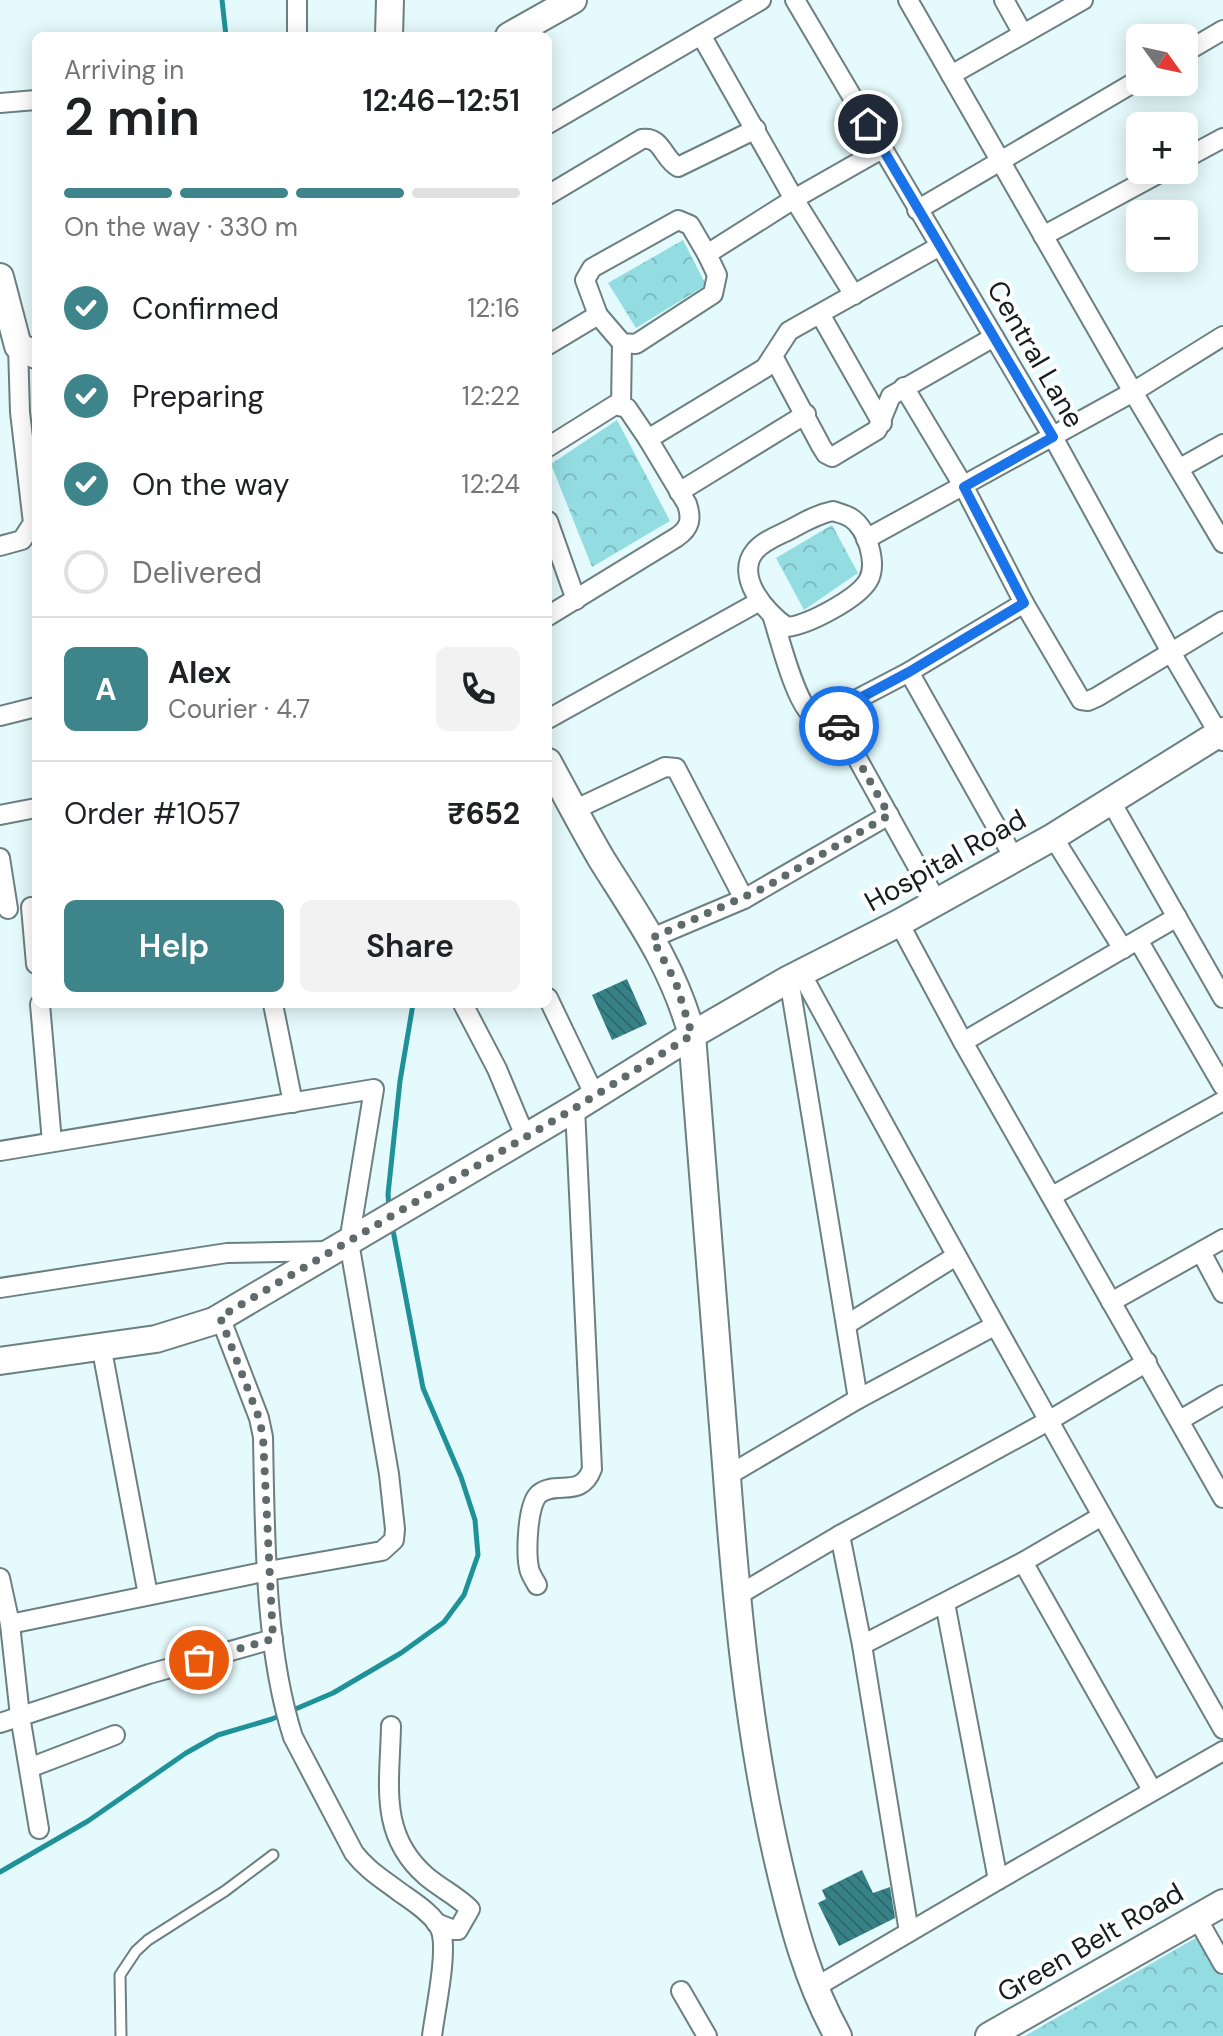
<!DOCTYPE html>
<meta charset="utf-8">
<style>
:root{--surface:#fff;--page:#f2f2f2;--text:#202124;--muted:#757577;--line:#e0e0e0;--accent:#3d858a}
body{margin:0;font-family:"DM Sans",sans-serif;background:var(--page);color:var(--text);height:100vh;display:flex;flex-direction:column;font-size:30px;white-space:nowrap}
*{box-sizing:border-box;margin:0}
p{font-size:26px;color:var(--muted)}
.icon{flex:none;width:44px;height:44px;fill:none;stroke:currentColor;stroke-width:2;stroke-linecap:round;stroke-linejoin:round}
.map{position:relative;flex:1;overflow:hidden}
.panel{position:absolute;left:32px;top:32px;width:520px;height:976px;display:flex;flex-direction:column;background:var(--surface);border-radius:12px;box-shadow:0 4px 20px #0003}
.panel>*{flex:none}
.needle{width:52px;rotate:123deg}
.fabs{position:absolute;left:1126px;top:24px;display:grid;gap:16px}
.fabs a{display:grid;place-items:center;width:72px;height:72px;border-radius:12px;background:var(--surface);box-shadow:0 4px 20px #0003;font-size:40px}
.pin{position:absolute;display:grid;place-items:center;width:68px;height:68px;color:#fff;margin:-34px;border:4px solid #fff;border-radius:50%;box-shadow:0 2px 8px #0007}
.courier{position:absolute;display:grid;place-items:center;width:80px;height:80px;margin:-40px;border:6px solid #1a73e8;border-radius:50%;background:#fff;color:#222;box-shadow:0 2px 10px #0007}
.summary em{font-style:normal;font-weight:600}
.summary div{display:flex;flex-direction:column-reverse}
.summary{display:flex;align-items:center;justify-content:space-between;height:136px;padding:0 32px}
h1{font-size:52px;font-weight:600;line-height:60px}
.bar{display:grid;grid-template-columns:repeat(4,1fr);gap:12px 8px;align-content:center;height:96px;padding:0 32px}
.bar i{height:10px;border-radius:6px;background:var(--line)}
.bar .current{background:var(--accent)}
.bar p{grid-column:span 4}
.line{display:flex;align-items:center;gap:20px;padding:0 32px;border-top:2px solid var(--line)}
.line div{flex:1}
.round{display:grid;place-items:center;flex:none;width:84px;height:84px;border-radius:12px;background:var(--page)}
ol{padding:0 32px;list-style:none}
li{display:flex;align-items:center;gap:24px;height:88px}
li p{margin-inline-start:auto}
li .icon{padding:8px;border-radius:50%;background:var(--accent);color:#fff;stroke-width:4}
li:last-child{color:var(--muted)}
li i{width:44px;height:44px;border:4px solid var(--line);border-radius:50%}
.cta{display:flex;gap:16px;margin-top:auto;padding:16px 32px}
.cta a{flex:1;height:92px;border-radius:12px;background:var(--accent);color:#fff;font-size:32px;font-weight:600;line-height:92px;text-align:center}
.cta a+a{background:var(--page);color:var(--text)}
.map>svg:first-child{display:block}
.park{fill:url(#park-crowns)}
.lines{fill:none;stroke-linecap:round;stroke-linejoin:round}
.stream{stroke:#1f9198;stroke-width:5}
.building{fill:url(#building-back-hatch)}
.lane-casing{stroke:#6c7f81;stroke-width:13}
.street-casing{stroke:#6c7f81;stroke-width:22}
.secondary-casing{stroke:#6c7f81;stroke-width:30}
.lane{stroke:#fff;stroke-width:9}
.street{stroke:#fff;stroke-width:18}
.secondary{stroke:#fff;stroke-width:26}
.done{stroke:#5e6a6b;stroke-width:8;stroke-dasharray:0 14.4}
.route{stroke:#1a73e8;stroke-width:10}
.labels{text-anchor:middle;stroke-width:8;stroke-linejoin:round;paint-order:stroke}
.street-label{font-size:28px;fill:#151d1d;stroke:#fff}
</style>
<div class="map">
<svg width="1223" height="2036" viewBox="0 0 1223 2036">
<defs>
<pattern id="park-crowns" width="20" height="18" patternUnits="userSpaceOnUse" patternTransform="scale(2)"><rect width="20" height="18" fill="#93dce2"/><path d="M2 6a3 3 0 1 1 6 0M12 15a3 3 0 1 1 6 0" fill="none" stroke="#7ebcc1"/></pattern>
<pattern id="building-back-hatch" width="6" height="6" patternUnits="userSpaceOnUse" patternTransform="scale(2)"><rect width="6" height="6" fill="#388287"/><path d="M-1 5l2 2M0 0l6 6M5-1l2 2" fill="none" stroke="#2e6a6e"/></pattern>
</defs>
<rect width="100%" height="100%" fill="#e5fafc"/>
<!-- park -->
<g class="park">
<polygon points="683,240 706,285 636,328 608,283"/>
<polygon points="617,420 670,521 592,567 551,464"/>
<polygon points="832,525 858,573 804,610 776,558"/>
<polygon points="1201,1935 1223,1976 1223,2036 1025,2036"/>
</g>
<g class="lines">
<!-- stream -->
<g class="stream">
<polyline points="222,0 226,36"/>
<polyline points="389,1208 388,1194 400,1081 413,1004"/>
<polyline points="0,1872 88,1821 186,1753 218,1735 272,1719 333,1693 401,1653 444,1622 464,1595 478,1555 475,1520 461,1477 423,1388 392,1225"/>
</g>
</g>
<!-- building -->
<g class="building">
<polygon points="627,979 647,1024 612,1040 592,995"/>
<polygon points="862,1870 873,1893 890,1887 895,1918 839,1946 818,1903 826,1899 822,1890"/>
</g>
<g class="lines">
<!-- lane casing -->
<g class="lane-casing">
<polyline id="lane" points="121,2036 120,1975 136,1951 148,1940 225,1891 273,1855"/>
</g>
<!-- street casing -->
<g class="street-casing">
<g id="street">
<polyline points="297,0 297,36"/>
<polyline points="795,0 1053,437 1172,654 1223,741"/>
<polyline points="908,0 1133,392 1223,543"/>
<polyline points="1004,0 1023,34"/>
<polyline points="701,35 794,199 854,295"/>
<polyline points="1184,53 1223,30"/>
<polyline points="951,75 1083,0"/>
<polyline points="0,103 36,100"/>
<polyline points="548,124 761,0"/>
<polyline points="1184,159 1223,138"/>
<path d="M548,195L642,139C662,136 663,159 678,167L756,129"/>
<polyline points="917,210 1140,79"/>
<polyline points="1043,236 1165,170"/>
<polyline points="820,314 882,423"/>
<polyline points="598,315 622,343 636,344 713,294 717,275 707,254"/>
<polyline points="548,345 598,315 585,280 592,268 678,220 690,225 707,254 794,199 882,149"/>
<polyline points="774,358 821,446 826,454 832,457 877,430 891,396 994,337"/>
<polyline points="904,387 964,487 1024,603 1081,700 1088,701 1097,697 1223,621"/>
<polyline points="621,405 622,343"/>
<polyline points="548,447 615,405 627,408 648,439"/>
<polyline points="1180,468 1223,444"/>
<polyline points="679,492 806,414"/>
<path d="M833,511C838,513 845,514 851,518C867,528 878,564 868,581C857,599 808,625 787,627C766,613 734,576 755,551C764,540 780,535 793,528C806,521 818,514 833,511Z"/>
<polyline points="548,521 576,600"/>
<polyline points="866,539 1133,392 1223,336"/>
<polyline points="0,546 22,540 33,523 20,412 18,346"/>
<path d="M548,616L677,537C690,528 692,519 687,504L648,439L765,368L789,331L940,246"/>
<path d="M773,618C780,640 795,700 811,714C816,718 818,717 823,717L909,672L1024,603"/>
<polyline points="909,672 1014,858"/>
<polyline points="832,713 937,902"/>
<polyline points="0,716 36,707"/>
<polyline points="548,719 760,601"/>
<polyline points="1110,800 1223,998"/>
<polyline points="574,810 665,767 676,768 744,899"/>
<polyline points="0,815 36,808"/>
<polyline points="1053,837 1123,949"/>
<polyline points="0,858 8,909"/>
<polyline points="31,907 36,964"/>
<polyline points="899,923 963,1042 1223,1498"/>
<polyline points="652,938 744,899 889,815"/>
<polyline points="1138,940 1223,1086"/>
<path d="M801,973C939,1226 1080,1478 1223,1729"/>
<polyline points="789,979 858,1399 994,1326"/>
<polyline points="548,998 595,1096"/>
<polyline points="40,1004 52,1142"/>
<polyline points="273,1004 293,1103"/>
<polyline points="463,1004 497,1069 525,1136"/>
<polyline points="963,1042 1177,917"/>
<polyline points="0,1151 374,1089 349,1242 389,1474 395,1529 394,1540 382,1551 268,1571 10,1624"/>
<polyline points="1052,1196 1223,1101"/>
<polyline points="1201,1252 1223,1293"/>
<polyline points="0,1288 227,1253 330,1251"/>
<polyline points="1111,1302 1223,1239"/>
<path d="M220,1317L259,1418L263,1437C265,1532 264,1647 293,1737L354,1853C367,1870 384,1880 401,1893C414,1902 436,1916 441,1931C448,1953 435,2011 432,2036"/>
<polyline points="846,1325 956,1256"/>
<polyline points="104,1361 148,1595"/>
<polyline points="1180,1420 1223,1395"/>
<polyline points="727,1476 858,1399"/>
<polyline points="840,1535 1050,1420 1147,1362"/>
<polyline points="1023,1562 1102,1516"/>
<polyline points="0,1578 10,1624 20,1716 39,1829"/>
<path d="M537,1585C534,1579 530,1574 529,1568C526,1553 527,1504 539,1494C557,1480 581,1499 592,1469L575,1108"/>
<polyline points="735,1597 840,1535 862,1645 1023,1562 1152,1790"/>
<polyline points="945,1603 998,1880"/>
<polyline points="862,1645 909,1932"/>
<polyline points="0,1723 149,1674 273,1639"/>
<path d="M391,1726C390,1783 378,1834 426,1876C440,1888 457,1896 470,1909L458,1930H454L436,1923"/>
<polyline points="29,1768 115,1735"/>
<polyline points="1197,1918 1223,1964"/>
<polyline points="814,1988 998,1880 1223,1751"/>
<polyline points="681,1991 707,2036"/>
</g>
</g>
<!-- secondary casing -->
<g class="secondary-casing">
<g id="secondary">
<polyline points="389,36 390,0"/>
<polyline points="509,36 573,0"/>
<polyline points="0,277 18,346 36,355"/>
<path d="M548,762C566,795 583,828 602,860C639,919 673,966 692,1035C704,1178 715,1321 726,1464C736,1598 748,1733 779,1865C793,1925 808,1982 838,2036"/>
<polyline points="0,1361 156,1339 214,1321 575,1108 692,1035 789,979 899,923 1053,837 1223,731"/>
<polyline points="989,2036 1223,1903"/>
</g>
</g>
<!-- lane -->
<use href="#lane" class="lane"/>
<!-- street -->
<use href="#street" class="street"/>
<!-- secondary -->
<use href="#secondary" class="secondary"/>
</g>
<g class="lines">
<!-- done -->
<polyline class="done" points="199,1660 273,1639 263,1437 259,1418 220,1317 575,1108 692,1035 676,983 652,938 764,888 889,815 839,726"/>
<!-- route -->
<polyline class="route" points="839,726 832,713 909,672 1024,603 964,487 1053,437 868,124"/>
</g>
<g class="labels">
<!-- street labels -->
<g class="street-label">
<text transform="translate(1036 354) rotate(60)" y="10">Central Lane</text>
<text transform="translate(945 860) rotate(-29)" y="10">Hospital Road</text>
<text transform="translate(1090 1942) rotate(-30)" y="10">Green Belt Road</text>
</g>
</g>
</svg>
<div class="fabs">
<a><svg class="needle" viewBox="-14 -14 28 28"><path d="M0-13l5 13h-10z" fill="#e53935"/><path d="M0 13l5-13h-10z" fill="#757577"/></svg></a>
<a>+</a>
<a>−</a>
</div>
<div class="pin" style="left:199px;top:1660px;background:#ea580c"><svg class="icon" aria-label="bag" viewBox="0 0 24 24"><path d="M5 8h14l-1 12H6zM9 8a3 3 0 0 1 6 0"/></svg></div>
<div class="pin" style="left:868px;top:124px;background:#1f2937"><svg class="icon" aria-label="home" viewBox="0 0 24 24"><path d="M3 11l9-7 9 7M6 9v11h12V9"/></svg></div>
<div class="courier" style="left:839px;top:726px"><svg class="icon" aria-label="car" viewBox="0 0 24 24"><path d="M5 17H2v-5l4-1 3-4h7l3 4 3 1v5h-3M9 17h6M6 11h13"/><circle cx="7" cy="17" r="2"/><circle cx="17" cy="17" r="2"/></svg></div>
<section class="panel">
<div class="summary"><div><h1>2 min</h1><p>Arriving in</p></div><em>12:46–12:51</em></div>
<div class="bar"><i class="current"></i><i class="current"></i><i class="current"></i><i></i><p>On the way · 330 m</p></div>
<ol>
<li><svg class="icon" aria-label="check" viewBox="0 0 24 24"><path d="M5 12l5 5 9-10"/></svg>Confirmed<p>12:16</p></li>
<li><svg class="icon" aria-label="check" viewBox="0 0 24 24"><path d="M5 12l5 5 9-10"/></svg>Preparing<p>12:22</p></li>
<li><svg class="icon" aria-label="check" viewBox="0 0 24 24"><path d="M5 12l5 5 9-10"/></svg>On the way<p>12:24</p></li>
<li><i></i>Delivered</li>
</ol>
<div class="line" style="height:144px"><b class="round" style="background:var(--accent);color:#fff">A</b><div><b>Alex</b><p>Courier · 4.7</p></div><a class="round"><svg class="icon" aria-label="phone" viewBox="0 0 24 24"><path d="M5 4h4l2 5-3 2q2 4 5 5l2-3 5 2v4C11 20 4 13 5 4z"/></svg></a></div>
<div class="line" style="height:104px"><div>Order #1057</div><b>₹652</b></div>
<div class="cta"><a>Help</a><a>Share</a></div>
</section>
</div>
